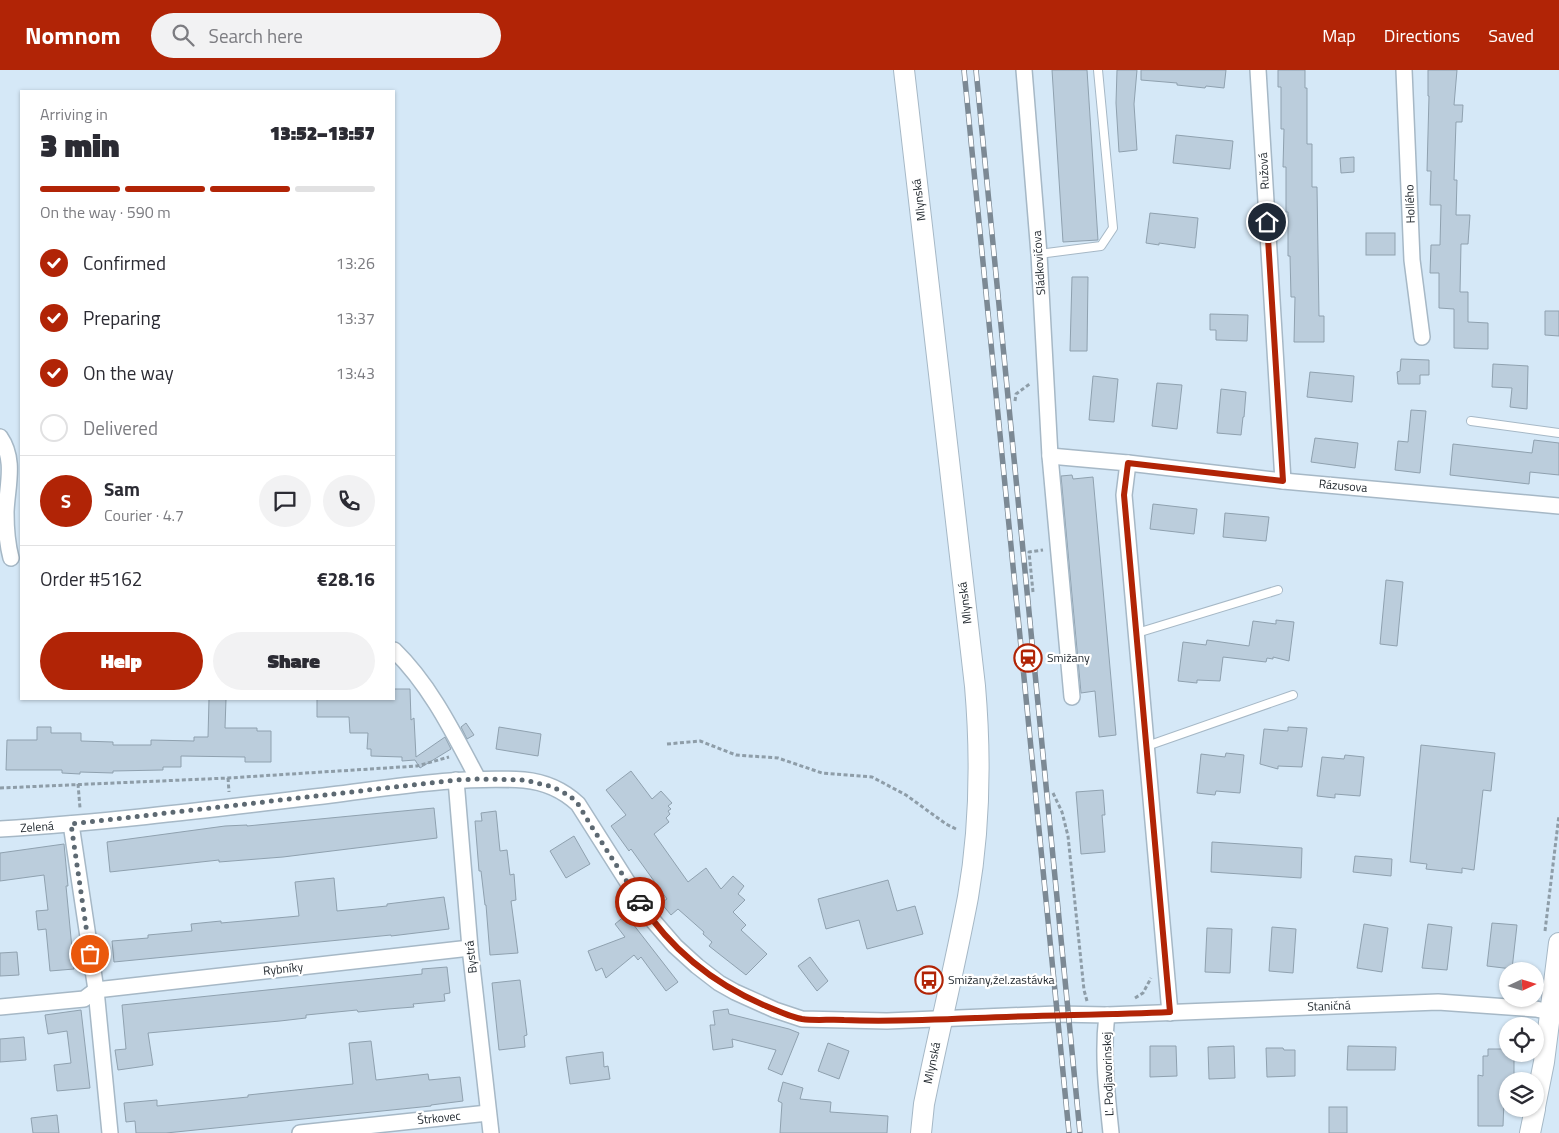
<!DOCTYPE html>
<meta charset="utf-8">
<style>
:root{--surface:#fff;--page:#f2f2f3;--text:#2b2b33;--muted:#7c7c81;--line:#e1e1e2;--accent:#b12406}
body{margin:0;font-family:"Titillium Web",sans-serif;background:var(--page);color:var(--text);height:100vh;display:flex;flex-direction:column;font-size:19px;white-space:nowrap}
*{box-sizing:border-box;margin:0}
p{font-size:16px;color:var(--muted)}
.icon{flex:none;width:28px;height:28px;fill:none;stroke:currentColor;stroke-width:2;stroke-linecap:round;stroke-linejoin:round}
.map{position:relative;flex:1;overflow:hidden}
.side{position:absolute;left:20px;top:20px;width:375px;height:610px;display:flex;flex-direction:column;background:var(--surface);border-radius:0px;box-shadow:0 1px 4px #0004}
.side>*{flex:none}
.needle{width:32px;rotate:86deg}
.fabs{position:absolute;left:1499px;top:892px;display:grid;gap:10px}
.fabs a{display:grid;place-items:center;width:45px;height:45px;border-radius:50%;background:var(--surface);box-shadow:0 1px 4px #0004;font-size:25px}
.pin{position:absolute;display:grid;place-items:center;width:42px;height:42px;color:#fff;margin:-21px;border:2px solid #fff;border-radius:50%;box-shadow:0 1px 5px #0007}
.courier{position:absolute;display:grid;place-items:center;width:50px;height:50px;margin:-25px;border:4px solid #b12406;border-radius:50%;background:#fff;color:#222;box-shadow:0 1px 6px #0007}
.headline em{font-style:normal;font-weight:800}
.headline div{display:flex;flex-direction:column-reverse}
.headline{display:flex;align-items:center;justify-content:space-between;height:85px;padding:0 20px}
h1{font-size:32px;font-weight:800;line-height:38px}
.bar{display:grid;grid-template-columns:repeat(4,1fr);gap:8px 5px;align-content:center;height:60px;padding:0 20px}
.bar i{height:6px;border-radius:4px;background:var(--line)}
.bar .active{background:var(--accent)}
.bar p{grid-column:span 4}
.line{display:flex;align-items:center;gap:12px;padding:0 20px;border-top:1px solid var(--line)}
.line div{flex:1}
.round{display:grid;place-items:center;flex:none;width:52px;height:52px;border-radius:26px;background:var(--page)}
ol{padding:0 20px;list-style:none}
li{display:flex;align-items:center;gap:15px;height:55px}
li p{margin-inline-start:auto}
li .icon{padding:5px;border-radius:50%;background:var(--accent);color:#fff;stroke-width:4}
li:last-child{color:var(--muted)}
li i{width:28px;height:28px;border:2px solid var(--line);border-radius:50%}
.action{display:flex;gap:10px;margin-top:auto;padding:10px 20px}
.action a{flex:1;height:58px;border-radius:30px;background:var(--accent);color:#fff;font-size:20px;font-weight:800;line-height:58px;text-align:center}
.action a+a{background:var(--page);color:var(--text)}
header{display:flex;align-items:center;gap:30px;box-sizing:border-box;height:70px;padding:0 25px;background:var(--accent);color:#fff}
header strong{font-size:24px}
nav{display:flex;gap:28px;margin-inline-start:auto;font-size:18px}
.search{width:350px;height:45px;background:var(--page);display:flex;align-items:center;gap:12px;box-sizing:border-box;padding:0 18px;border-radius:28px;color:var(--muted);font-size:19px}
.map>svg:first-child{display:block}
.building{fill:#bbcddc;stroke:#8fa1af}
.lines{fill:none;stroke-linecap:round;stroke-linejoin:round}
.lane-casing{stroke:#a6b8c6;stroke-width:10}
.street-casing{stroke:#a6b8c6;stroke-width:18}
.secondary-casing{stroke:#a6b8c6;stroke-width:22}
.path{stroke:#8e9da8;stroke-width:3;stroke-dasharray:4 2.5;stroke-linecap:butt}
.lane{stroke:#fff;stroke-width:8}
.street{stroke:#fff;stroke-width:15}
.secondary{stroke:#fff;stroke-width:20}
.rail-casing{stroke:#7c8994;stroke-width:5.5}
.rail{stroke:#fff;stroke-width:4;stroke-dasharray:11;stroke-linecap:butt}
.done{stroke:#5d6972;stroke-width:5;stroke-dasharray:0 9}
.route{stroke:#b12406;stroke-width:6}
.labels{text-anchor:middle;stroke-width:4.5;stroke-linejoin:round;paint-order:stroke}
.street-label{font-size:12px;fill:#1d242a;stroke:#fff}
.poi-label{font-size:12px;fill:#1d242a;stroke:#fff;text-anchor:start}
</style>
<header>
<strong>Nomnom</strong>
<div class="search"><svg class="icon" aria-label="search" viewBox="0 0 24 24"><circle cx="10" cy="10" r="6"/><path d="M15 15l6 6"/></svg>Search here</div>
<nav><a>Map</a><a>Directions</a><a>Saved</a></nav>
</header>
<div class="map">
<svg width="1559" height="1063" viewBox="0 0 1559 1063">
<rect width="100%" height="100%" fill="#d5e8f7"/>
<!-- building -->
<g class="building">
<polygon points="1052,0 1087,0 1098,170 1063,172"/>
<polygon points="1117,0 1137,0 1134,34 1137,80 1119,82 1116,33"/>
<polygon points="1141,0 1226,0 1224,18 1206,16 1205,18 1177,15 1177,13 1141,10"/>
<polygon points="1278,0 1305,0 1305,18 1307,18 1307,74 1312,74 1312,117 1317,117 1319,246 1324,246 1324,272 1294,272 1295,227 1291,227 1290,186 1288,186 1288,142 1286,142 1286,97 1283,97 1284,59 1281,59 1281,17 1278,17"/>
<polygon points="1428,0 1457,0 1454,35 1463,35 1462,52 1456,52 1454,110 1457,110 1456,145 1470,145 1468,174 1461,174 1460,222 1468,222 1468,252 1488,253 1488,279 1454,278 1454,239 1439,238 1439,203 1430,203 1431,175 1440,175 1441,135 1430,135 1431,101 1427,101 1429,26 1428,26"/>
<polygon points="1176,65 1233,71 1230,99 1173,93"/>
<polygon points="1354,87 1354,102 1341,103 1340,88"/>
<polygon points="1150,143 1198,148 1195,178 1159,173 1159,175 1146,173"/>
<rect x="1366" y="163" width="29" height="22"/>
<polygon points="1072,207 1088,207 1087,281 1070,281"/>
<polygon points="1545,241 1559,241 1559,266 1545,265"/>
<polygon points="1210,244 1248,245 1247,271 1216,270 1216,260 1210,260"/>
<polygon points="1401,289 1429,290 1429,305 1420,305 1420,314 1398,314 1397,302 1400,301"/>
<polygon points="1493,294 1528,296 1527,339 1510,337 1512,318 1492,317"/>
<polygon points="1310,302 1354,306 1352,332 1307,327"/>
<polygon points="1093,306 1118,309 1114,352 1089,350"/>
<polygon points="1157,313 1182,315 1177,359 1152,356"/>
<polygon points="1221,319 1246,322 1244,347 1243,347 1241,365 1217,363"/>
<polygon points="1411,340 1426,341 1420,403 1395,400 1398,371 1408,372"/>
<polygon points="1315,368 1358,373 1355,398 1311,392"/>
<polygon points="1534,370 1559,373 1559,405 1530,402 1529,414 1450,405 1453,374 1532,383"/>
<polygon points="1072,405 1073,409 1093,407 1116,665 1099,667 1095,621 1081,623 1061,406"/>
<polygon points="1153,434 1197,439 1194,464 1150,459"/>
<polygon points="1225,443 1269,447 1266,471 1223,467"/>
<polygon points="1386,510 1403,512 1397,576 1380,574"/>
<polygon points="1276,550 1294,552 1289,591 1273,587 1273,589 1267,588 1266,592 1223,587 1220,611 1197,610 1197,613 1178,611 1183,572 1206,575 1207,570 1249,576 1253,551 1276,554"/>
<polygon points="394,619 410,619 411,650 414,648 416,687 445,667 451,679 420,698 415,690 402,691 402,687 371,686 371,679 367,679 368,663 350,663 349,647 317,647 317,629 394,629"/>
<polygon points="209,629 226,629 225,658 257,658 257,661 271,661 271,692 245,692 245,687 181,686 181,697 163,697 163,700 113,701 113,703 80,702 80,704 62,703 62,700 6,700 7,670 37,670 37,657 51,657 51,663 81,663 81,671 113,672 113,675 151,675 151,670 194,671 194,667 208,667"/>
<polygon points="466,653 474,665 467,669 461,657"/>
<polygon points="499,657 541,664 538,686 496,679"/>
<polygon points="1288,657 1307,658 1302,697 1278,696 1278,699 1260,694 1264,659 1288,661"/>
<polygon points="1421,675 1495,683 1491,721 1483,720 1474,800 1462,798 1462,803 1426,799 1427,794 1410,792"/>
<polygon points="1226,683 1244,685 1240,723 1216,721 1215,725 1197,723 1201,684 1225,687"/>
<polygon points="1345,685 1364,687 1360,726 1335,724 1335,728 1317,726 1322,687 1344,689"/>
<polygon points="631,701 652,729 661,721 672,733 668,736 671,739 668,741 670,744 666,748 669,752 654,764 688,812 706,798 721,819 733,806 744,816 738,824 745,830 733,842 746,855 741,860 767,884 746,905 709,876 712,872 703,864 704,862 678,839 671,845 661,833 667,829 631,779 629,781 611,756 626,745 606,720"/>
<polygon points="1103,720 1105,745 1102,745 1105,782 1081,784 1076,722"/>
<polygon points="434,738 437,768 283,787 219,792 219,790 110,802 107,772 225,756 247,755 247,756"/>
<polygon points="496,741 500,781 507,780 510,805 514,804 516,830 511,831 518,883 490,885 486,835 485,835 481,801 479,801 475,751 482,751 481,743"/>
<polygon points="574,766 590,794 566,808 550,781"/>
<polygon points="1212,772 1302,778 1301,808 1211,802"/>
<polygon points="64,774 68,816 66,816 74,899 50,901 46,859 38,860 36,841 48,840 44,805 0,811 0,783"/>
<polygon points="1355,786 1392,789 1391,806 1353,802"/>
<polygon points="334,808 337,841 387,836 387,834 444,827 449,859 391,866 391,865 114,892 112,871 148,868 148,865 192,861 191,854 221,851 221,853 299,846 295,812"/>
<polygon points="888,810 897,841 915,836 923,864 867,879 859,850 826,859 818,829"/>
<polygon points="626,845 678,912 666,921 641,887 638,890 634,885 606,908 602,898 596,901 588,881 625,867 615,854"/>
<polygon points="1492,853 1517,855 1512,899 1487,896"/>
<polygon points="1364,854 1388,858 1382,902 1357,898"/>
<polygon points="1428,854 1452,857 1447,900 1422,898"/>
<polygon points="1272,857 1296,859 1293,903 1269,901"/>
<polygon points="1207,858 1232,859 1230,903 1205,902"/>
<polygon points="17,882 19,905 0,906 0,883"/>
<polygon points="810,887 828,911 817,921 798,896"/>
<polygon points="447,897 450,923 444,924 445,931 413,934 414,937 388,939 358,942 357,940 306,945 306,948 280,951 148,963 153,995 118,1000 115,980 126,979 122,935 422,904 422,899"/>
<polygon points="520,910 527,965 524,966 525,977 499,980 492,913"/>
<polygon points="728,939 729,944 789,959 799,963 782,1005 768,999 776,980 732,969 733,977 713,980 710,955 715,955 713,941"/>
<polygon points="81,940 90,1018 57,1021 54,995 71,993 67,961 48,964 45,945"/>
<polygon points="24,967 26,990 0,992 0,969"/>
<polygon points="371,971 376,1010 428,1004 429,1010 460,1007 463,1031 431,1035 431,1036 166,1063 136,1063 135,1051 126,1052 124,1033 157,1030 157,1036 248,1027 248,1025 353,1014 349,973"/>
<polygon points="828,973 849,981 839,1009 818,1001"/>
<polygon points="1150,976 1176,976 1177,1006 1150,1007"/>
<polygon points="1234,976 1235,1008 1209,1009 1208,977"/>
<polygon points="1348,976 1396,977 1395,1000 1347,1000"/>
<polygon points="1266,978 1283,978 1284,980 1295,980 1295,1006 1267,1007"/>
<polygon points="1488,979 1508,979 1508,984 1514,984 1514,1011 1508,1011 1508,1030 1504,1030 1503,1056 1478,1056 1478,1005 1483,1006 1483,986 1488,986"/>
<polygon points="603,982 604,997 608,996 610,1009 570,1014 566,987"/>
<polygon points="783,1012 803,1018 800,1029 831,1032 830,1042 888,1046 887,1063 780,1063 782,1033 778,1031"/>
<rect x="1329" y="1037" width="18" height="26"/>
<polygon points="57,1045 59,1063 33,1063 31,1048"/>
</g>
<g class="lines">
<!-- lane casing -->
<g class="lane-casing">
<g id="lane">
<polyline points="1039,184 1101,176 1113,158 1098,0"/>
<polyline points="1471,351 1559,363"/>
<polyline points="1137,563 1278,520"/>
<polyline points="1147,676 1293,625"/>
</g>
</g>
<!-- street casing -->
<g class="street-casing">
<g id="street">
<polyline points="1024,0 1039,184 1050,386 1072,627"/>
<polyline points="1258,0 1283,411"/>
<polyline points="1404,0 1412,190 1422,267"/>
<path d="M0,367C16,390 7,416 6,442C6,458 7,473 11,488"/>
<polyline points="1050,386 1128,393 1124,425 1170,943"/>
<polyline points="1128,393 1283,411 1559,436"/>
<path d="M394,580C431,616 454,664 478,709"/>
<polyline points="456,710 470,878 491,1063"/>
<polyline points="71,754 96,920 110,1063"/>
<path d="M0,759C111,752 221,738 331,725C395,717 459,706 524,710C545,712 563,720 578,734L649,846L675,876L697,896L719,913L735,922L775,940L802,949L887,951L1057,944L1107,945L1438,932L1536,939L1559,944"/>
<polyline points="0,937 84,929 96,920 470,878"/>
<path d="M1107,945C1102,984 1107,1024 1111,1063"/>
<polyline points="300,1063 488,1043"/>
</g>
</g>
<!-- secondary casing -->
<g class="secondary-casing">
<g id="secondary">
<path d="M904,0L975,616C981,686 980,758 968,827C955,896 938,965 924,1034L921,1063"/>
<polyline points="1535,1037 1544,992 1559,873"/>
<polyline points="1530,1063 1535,1039"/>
</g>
</g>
<!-- path -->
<g class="path">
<polyline points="1015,331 1016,324 1031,313"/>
<polyline points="1033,522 1029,482 1043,480"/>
<polyline points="667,674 700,671 736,685 778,688 822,703 872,707 906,725 946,754 958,760"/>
<polyline points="228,708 229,722"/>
<polyline points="78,714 80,738"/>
<polyline points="0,718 228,708 417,696 449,687"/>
<polyline points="1053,723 1062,742 1068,766 1084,920 1087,931"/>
<polyline points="1545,861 1559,745"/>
<polyline points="1135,928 1143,923 1151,908"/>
</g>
<!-- lane -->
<use href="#lane" class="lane"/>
<!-- street -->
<use href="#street" class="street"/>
<!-- secondary -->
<use href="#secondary" class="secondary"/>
<!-- rail casing -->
<g class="rail-casing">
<g id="rail">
<polyline points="964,0 1069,1063"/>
<polyline points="976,0 1080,1063"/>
</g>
</g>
<!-- rail -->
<use href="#rail" class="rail"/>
</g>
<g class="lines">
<!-- done -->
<polyline class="done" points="90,884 71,754 456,710 478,709 525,710 553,717 570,726 578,734 590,754 640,832"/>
<!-- route -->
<path class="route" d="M640,832C671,880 714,914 766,936C778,941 790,947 802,949C816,951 830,949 844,950C888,952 932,950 977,948C1041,945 1106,945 1170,942L1124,425L1128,393L1283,411L1267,152"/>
</g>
<!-- icons -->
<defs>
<g id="station-ring" transform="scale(1.4375)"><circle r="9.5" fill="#fff" stroke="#b12406" stroke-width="1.5"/><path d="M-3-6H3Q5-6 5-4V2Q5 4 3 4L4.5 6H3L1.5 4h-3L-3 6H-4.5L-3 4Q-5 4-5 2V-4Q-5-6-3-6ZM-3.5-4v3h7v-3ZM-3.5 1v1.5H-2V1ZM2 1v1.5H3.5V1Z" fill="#b12406"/></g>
<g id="bus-ring" transform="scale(1.4375)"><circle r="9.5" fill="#fff" stroke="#b12406" stroke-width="1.5"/><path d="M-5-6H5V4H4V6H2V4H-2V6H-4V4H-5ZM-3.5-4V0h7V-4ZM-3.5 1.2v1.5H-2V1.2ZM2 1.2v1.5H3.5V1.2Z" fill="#b12406"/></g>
</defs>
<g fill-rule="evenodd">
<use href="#station-ring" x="1028" y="588"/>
<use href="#bus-ring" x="929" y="910"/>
</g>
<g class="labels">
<!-- street labels -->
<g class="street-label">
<text transform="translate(1264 101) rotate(-93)" y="4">Ružová</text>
<text transform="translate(919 130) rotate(-97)" y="4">Mlynská</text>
<text transform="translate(1410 134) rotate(-92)" y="4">Hollého</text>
<text transform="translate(1039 193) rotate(-94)" y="4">Sládkovičova</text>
<text transform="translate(1343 416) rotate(5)" y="4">Rázusova</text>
<text transform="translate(965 533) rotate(-97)" y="4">Mlynská</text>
<text transform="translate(37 757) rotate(-4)" y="4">Zelená</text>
<text transform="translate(471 887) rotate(-96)" y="4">Bystrá</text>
<text transform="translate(283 899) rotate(-6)" y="4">Rybníky</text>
<text transform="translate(1329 936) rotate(-2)" y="4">Staničná</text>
<text transform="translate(932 993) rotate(-78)" y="4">Mlynská</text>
<text transform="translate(1108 1004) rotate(-92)" y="4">Ľ. Podjavorinskej</text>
<text transform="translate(439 1048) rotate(-6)" y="4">Štrkovec</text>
</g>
<!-- poi labels -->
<g class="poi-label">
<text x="1047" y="592">Smižany</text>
<text x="948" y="914">Smižany,žel.zastávka</text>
</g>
</g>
</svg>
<div class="fabs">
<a><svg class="needle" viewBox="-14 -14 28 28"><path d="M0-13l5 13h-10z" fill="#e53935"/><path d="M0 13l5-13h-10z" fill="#7c7c81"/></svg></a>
<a><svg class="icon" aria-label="locate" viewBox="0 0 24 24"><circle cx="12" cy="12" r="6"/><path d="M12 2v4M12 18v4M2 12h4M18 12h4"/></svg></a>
<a><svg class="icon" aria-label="layers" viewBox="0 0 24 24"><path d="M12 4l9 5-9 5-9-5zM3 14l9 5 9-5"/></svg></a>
</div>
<div class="pin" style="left:90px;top:884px;background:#ea580c"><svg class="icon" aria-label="bag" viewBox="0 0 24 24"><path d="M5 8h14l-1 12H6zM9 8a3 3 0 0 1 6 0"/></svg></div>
<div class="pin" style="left:1267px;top:152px;background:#1f2937"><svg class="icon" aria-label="home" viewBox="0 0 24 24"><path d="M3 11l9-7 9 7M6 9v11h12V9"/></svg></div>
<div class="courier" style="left:640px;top:832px"><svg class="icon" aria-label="car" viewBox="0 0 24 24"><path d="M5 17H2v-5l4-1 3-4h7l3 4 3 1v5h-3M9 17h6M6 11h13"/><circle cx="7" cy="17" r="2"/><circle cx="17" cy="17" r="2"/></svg></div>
<section class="side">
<div class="headline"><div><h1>3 min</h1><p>Arriving in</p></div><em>13:52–13:57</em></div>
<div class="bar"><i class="active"></i><i class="active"></i><i class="active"></i><i></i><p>On the way · 590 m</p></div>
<ol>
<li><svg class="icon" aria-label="check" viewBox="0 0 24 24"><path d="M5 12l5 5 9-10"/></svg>Confirmed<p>13:26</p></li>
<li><svg class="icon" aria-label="check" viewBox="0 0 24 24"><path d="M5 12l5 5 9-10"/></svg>Preparing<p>13:37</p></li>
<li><svg class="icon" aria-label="check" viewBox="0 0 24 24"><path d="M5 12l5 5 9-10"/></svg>On the way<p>13:43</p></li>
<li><i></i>Delivered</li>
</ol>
<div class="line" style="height:90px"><b class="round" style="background:var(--accent);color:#fff">S</b><div><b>Sam</b><p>Courier · 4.7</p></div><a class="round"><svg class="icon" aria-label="chat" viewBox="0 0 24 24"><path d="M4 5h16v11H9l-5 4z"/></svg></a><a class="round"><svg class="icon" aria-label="phone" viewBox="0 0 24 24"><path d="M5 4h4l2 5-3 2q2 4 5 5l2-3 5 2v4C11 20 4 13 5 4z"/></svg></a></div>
<div class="line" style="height:65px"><div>Order #5162</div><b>€28.16</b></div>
<div class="action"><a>Help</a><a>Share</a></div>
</section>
</div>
